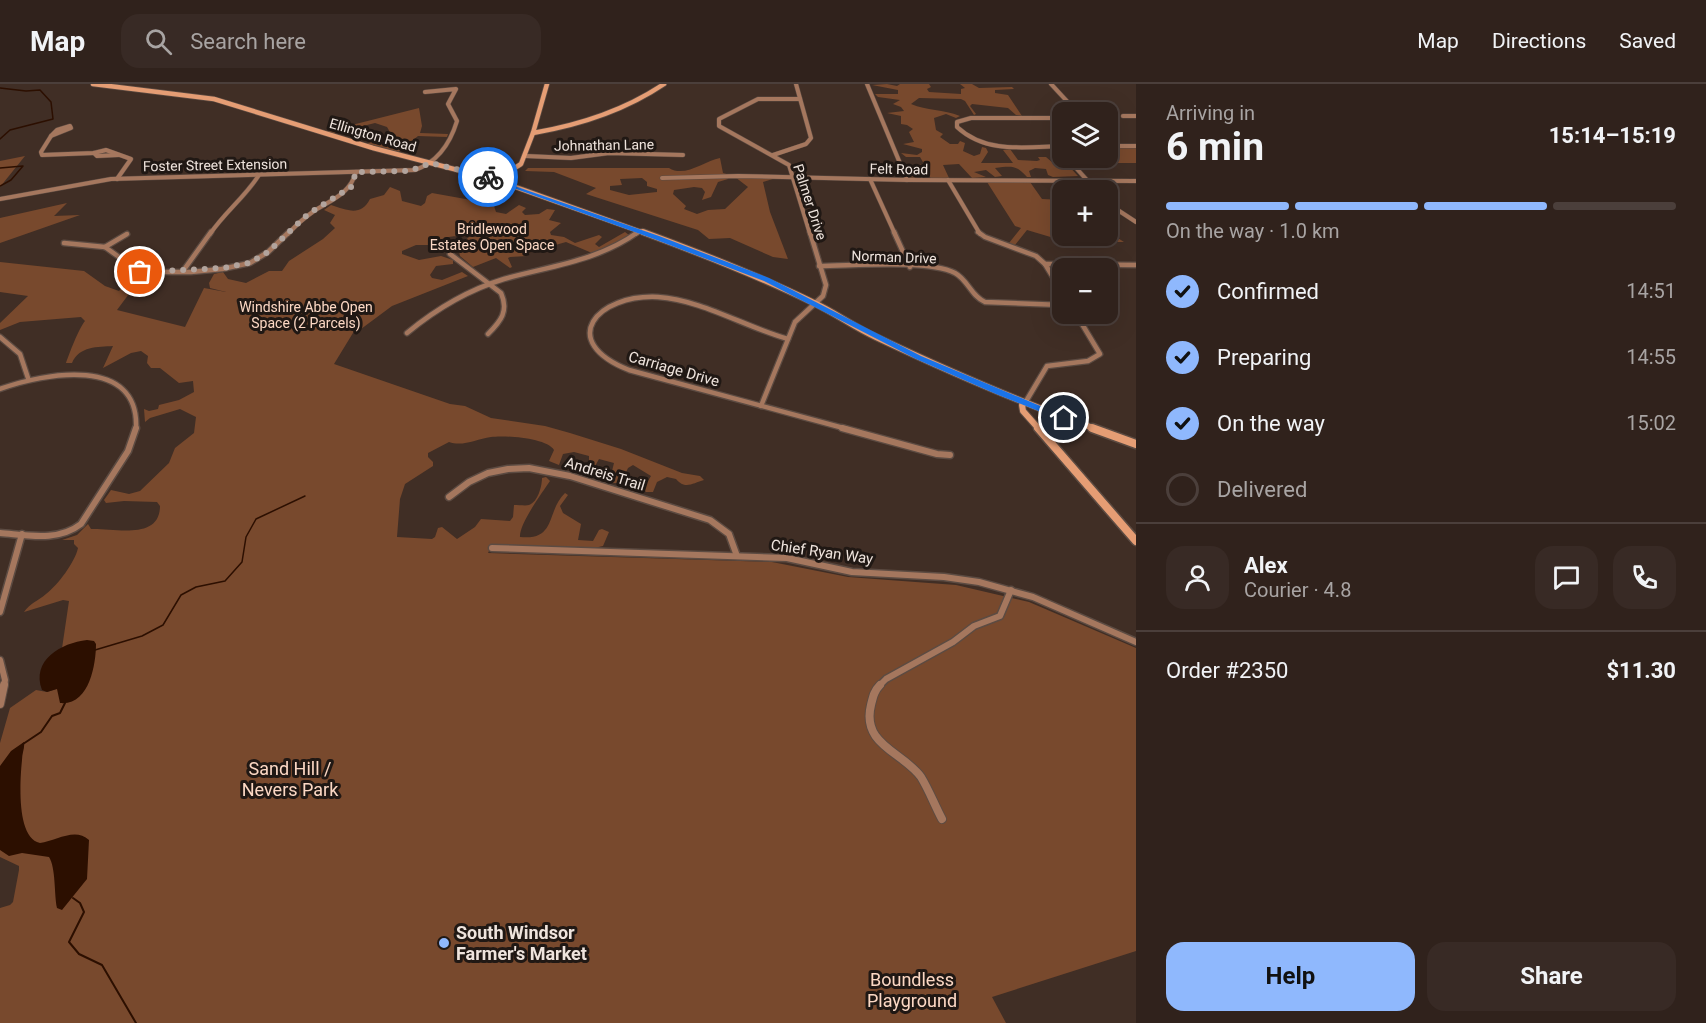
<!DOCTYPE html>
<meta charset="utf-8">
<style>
:root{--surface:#30221c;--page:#382a25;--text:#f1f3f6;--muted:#a8a4a3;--line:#4b3f3b;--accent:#8fb8fd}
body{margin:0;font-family:Roboto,sans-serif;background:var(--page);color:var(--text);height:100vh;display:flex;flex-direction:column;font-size:22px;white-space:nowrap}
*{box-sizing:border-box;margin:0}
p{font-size:20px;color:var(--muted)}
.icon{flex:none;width:33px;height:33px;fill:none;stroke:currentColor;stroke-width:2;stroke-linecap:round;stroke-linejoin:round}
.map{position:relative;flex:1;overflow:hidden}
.panel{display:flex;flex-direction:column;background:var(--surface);width:570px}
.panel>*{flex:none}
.controls{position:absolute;left:1052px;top:18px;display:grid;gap:12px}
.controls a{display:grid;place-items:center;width:66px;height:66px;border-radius:12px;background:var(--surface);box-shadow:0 6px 24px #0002,0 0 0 2px var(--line);font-size:30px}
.pin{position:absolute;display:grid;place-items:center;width:51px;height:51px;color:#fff;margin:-26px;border:3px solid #fff;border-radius:50%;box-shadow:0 2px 6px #0007}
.courier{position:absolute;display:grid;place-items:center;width:60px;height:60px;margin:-30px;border:4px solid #1a73e8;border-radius:50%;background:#fff;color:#222;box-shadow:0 2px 8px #0007}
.overview em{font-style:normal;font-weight:700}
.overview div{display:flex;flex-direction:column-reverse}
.overview{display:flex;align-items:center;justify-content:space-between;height:102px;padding:0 30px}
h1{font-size:39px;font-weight:700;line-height:45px}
.bar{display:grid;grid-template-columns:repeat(4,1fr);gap:9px 6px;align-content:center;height:72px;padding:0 30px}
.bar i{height:8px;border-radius:4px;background:var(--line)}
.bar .on{background:var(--accent)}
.bar p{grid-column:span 4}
.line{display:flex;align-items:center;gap:15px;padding:0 30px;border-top:2px solid var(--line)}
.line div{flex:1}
.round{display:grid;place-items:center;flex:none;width:63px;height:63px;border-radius:18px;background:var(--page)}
ol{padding:0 30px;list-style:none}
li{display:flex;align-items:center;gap:18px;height:66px}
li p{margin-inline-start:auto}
li .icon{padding:6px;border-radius:50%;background:var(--accent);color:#111;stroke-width:4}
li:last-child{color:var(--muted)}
li i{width:33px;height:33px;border:3px solid var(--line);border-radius:50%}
.primary-button{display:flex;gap:12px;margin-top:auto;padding:12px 30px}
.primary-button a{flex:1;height:69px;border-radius:18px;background:var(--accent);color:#111;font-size:24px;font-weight:700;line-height:69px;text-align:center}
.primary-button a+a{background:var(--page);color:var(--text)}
header{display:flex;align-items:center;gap:36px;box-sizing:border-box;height:84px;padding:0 30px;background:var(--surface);border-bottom:2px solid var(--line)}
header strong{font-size:28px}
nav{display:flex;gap:33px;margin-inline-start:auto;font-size:21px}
.search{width:420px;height:54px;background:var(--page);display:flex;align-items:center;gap:15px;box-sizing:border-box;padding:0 21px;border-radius:18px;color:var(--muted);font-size:22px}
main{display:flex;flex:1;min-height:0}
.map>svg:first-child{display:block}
.green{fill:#78492d;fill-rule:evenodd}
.water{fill:#2c0f00}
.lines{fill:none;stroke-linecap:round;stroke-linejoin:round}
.stream-far1{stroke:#2c0f00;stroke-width:1.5}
.stream{stroke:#2c0f00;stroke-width:2}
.street-far3-casing{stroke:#5c4b42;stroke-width:5}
.street-far2-casing{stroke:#5c4b42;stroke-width:7}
.street-far1-casing{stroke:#5c4b42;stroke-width:9}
.street-casing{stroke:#5c4b42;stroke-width:10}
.secondary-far2-casing{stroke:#5c4b42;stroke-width:6}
.secondary-far1-casing{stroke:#5c4b42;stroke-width:8}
.secondary-casing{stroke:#5c4b42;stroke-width:11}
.street-far3{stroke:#a5775e;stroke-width:4}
.street-far2{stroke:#a5775e;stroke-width:4.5}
.street-far1{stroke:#a5775e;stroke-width:6}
.street{stroke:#a5775e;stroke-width:8}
.secondary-far2{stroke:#e59d74;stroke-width:4.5}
.secondary-far1{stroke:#e59d74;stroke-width:6}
.secondary{stroke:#e59d74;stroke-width:8}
.route{fill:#1a73e8}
.done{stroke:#b2a49d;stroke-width:6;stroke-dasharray:0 10.8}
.poi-dot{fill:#8fb8fd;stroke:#201814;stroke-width:2}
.labels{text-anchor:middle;stroke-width:6;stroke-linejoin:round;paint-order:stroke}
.far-street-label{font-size:14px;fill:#efe4dd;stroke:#201814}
.far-park-label{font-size:14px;fill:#fcd8c4;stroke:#201814}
.street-label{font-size:15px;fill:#efe4dd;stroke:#201814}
.near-park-label{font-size:18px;fill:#fcd8c4;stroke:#201814}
.near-poi-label{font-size:18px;font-weight:bold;fill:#efe4dd;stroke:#201814;text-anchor:start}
</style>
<header>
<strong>Map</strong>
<div class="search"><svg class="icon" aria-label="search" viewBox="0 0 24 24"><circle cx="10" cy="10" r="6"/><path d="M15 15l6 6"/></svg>Search here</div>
<nav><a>Map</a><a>Directions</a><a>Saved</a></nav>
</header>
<main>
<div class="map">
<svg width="1136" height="939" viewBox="0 0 1136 939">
<rect width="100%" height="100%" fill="#402e25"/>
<!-- green -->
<g class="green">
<path d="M887,0L897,2L900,0H929L931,3L927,5L929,8L961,10V5L965,4L960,0H972L979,4L1012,3L1014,5L995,6V9L1008,11L1022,32L1016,31L1008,24L972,20L970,22L976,30L974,31L965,17L961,15L919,14L911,20C927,27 943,25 960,32L956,34L946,30L934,34L936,46L943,50L940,53L950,60H958L960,57L965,59L963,67L974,72L980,70L982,63L986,64L988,68L981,79H1013L1003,66L1010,65L1018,76L1037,77L1040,76L1038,73H1046L1053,79L1065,78L1078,92L1053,93L1048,91L1046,85L1035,84L1029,87L1031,93H1027C1016,81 1012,82 995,84L1002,92L995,93L986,86L974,88L986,93L972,94L959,80L943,81L949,94L931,95L926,85L913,86L917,94H909L904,82L924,80L920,73H906L901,69L917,71L922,68V65L903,60L914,58L909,48L913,45L907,41L901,40V32L887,29L904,27L901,23L893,20L900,16L878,13L875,10H898V6L872,1Z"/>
<polygon points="419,24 422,42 420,49 448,50 447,53 418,52 397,69 366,60 391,50 387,43 375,39 331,50 324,48"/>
<polygon points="1136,63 1136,79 1076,79 1071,74 1107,74 1107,64"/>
<polygon points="25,72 0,103 0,77"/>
<path d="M720,74L723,89L730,91L728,95L718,98L711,113L702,116L705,108L702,104L694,103L674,106L673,110L686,122L684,125L697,130L708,126L725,125L748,103L735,93L776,94L763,98L770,128L788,175L773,173L730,154L709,155L698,146L586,110L596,104L554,88L525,87L528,84H669C685,94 704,77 720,74ZM642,94L647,98V102L657,105V108L629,111L610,106V102L622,101L620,95Z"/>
<path d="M486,95L493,98L480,116L493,119L496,128L506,130L519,121L526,124L522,128L525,131L539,130L547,125L555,126L549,136L561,139L550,148L551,151L564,153L575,159L599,151L602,153L595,160L599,163L625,148L629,151L612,162L592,169L566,158L531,168L527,172L510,173L508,174L512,183L510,184L496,174L473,183L460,172L459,167L455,165L469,153C454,151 442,152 432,161H416L402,167V170L419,176L441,172L453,176V180L436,182L430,191L432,194L442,196L462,188L468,192L392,222L361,245L356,244L334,280L450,320L465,322L491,334L545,342L570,349L621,365L682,389L700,392L704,396C693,399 685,406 676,395L667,393L657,398L653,408H646L643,405L651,392L633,381L628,384L621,399H613L603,395L605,390L611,391L614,379L599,375L593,386L585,388L584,385L589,379V372L574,368L563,370L559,381L549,377L554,366C547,354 504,351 491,353C476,355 463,363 449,358L428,369V373L433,378V382L405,400L400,415L397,453L432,455L435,453L438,444L442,443L457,455L475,443L481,435L510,437L513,433L514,421C519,421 526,422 529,421C538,418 542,402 542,394L546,393L550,397C542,409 519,440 520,453C557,457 546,427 565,409L568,411L560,422L563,429L581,440L578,456L593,457L599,446L602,445L609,448L603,462L594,464L538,462L490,465L488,469L772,478L848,493L956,501L1029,518L1136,564V867L992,913L1006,939H0V824L10,821L13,818L19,786V782L0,773V659L10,624L36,606L47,608L56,605L69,517L63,516L24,528C30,519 38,517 46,510C58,501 75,478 78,464L74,460V456H62L77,451L88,440L91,445C113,444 160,457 160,422L157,418L124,417L106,419L104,416L111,406L129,410L140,407L169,379L175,364L194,349L196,333L180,325L150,334L145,338L144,325L149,327L158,325L159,321L179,316L194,308L193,297L179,299L160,284H151L147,279L148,272L141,267L131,269L103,284L113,262C98,263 79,262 72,279H66C69,270 79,244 85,237L81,233L20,238L0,246V239L28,212L0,208V178L84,187L105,202L119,207L132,192L130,186L143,191L117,226L185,243L204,204L226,208L210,204L209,199L214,190L223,188L228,195L246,199L269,187H282L289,177L323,155L335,144L330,139L335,131L324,126L331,121C347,126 361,133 370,115L384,111L390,103L400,107L402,117L421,122L425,119L427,112L432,109L471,116Z"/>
<polygon points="987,98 1030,98 1042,115 1062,116 1062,152 1107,152 1107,147 1124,158 1073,158 1074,160 1027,146 1015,161 1009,159 1021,144 1015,142"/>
<polygon points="67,119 54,132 80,131 0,159 0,134"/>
</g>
<!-- water -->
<g class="water">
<path d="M87,556L94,557L96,560C96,581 89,622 60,619L57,605L47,608L42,606C31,576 61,559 87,556Z"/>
<path d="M24,658C25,664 22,669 22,676C20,696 16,754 40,759C56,757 75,743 89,756L87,795L62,826L57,824C54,810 56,784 49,773L22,769L9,772L0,766V682L11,667Z"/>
</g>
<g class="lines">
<!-- stream-far1 -->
<g class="stream-far1">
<polyline points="0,4 26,7 40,6 51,18 53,35 10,46 0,55"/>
<polyline points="0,84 23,82 11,96 0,102"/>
<polyline points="95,566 142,552 163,541 181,511 196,503 225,497 242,478 246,453 256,435 305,412"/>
</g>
<!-- stream -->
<g class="stream">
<polyline points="23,660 41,648 52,632 60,629 65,619"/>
<polyline points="73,814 80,819 84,828 69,858 79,870 102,881 136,939"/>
</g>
<!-- street-far3 casing -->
<g class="street-far3-casing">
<g id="street-far3">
<polyline points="867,0 907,96"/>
<polyline points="1051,0 1077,28"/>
<polyline points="800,15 758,15 719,35 719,42 789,81 810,150"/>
<polyline points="1123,32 1136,32"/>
<path d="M1062,34H971L957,38V43C986,70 1025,63 1062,62"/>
<polygon points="70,42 71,44 51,52 57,46"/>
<polyline points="51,52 41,68 42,71 94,69 106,66 131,75 117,95"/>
<polyline points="1107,62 1136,62"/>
<polyline points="94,69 97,72 118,71"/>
<polyline points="773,71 806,60 811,54 796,0"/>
<polyline points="526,72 571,74 609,69 683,71"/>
<polyline points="1067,74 1096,106"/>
<polyline points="662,94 738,92 907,96 1136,97"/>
<polyline points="870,95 895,150"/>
<polyline points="948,96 980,150"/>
<path d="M0,115L111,95L415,86C438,78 450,60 457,37L448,20L456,5L425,8"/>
<polyline points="1107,119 1136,138"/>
<path d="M210,150C225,128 245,113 259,91"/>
<path d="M288,150C296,141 304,134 314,127C331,116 350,110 356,88"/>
<polyline points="636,150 640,147"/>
</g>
</g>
<!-- street-far2 casing -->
<g class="street-far2-casing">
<g id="street-far2">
<polyline points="894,148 910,183"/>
<polyline points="978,148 985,153 1036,172 1045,180 1062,208"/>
<polyline points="64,159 105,163 140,188 191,188 222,185 250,179 268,168 289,148"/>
<polyline points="105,163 127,150"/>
<path d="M450,170L501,209C509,227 501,237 488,250"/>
<polyline points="1045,180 1136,181"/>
<path d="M819,182C852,182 927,175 955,189C968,196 971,212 985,218L1062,221"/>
<polyline points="183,187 211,148"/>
<path d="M407,249C436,225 468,206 504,195C550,182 598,177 638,148"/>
<polyline points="0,253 20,270 28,294"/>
<path d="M788,255C745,243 702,216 658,213C597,210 556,257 629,286L847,345"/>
<path d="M0,305C44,289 140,271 136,345"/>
<polyline points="1025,319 1047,282 1088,277 1100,270 1076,230"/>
<polyline points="761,322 795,238 823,212 826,201 810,148"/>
</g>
</g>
<!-- street-far1 casing -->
<g class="street-far1-casing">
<g id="street-far1">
<polyline points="842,344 937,370 950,371"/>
<polyline points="449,413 469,398 488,389 508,385 529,384 570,392 710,436 729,450 737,472"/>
<path d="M0,449C27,451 58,458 81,440L128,367L136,344"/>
<polyline points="492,464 787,474 852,488 944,493 979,498 1033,513 1136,558"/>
<polyline points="0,528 22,450"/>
<polyline points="0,576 5,596 4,602"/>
<polyline points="879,602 886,595 953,558 974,542 1000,532 1011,506"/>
</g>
</g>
<!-- street casing -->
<g class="street-casing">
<g id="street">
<path d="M880,601C874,607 873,613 871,621C861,661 903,668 921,693C929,706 935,722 942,735"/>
<polyline points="0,620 4,601"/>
</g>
</g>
<!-- secondary-far2 casing -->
<g class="secondary-far2-casing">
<g id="secondary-far2">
<polyline points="93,0 214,15 373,64 496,96 647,150"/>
<polyline points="533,49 547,0"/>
<path d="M496,96L521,80L533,49C580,41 624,27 664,0"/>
</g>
</g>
<!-- secondary-far1 casing -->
<g class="secondary-far1-casing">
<g id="secondary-far1">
<path d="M643,148C700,169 757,191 812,218C834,228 854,243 876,253C948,287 1021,319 1096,345"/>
<polyline points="1025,319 1022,321 1023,327 1039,345"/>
</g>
</g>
<!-- secondary casing -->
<g class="secondary-casing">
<g id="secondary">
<polyline points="1038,344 1136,457"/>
<polyline points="1092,344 1136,360"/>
</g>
</g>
<!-- street-far3 -->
<use href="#street-far3" class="street-far3"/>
<!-- street-far2 -->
<use href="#street-far2" class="street-far2"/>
<!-- street-far1 -->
<use href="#street-far1" class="street-far1"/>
<!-- street -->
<use href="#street" class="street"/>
<!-- secondary-far2 -->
<use href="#secondary-far2" class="secondary-far2"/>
<!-- secondary-far1 -->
<use href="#secondary-far1" class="secondary-far1"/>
<!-- secondary -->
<use href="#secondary" class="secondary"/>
</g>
<!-- route -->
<polygon class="route" points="486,92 659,152 769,194 921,272 1069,334 1061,336 996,310 916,275 764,197 654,155 486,94"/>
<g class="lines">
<!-- done -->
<polyline class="done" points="140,188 223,184 249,179 268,168 308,130 351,103 356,88 409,87 431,79 488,93"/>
</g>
<!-- markers -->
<circle class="poi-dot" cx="444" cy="859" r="6"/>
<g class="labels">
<!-- far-street labels -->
<g class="far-street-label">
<text transform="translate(373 51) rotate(16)" y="5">Ellington Road</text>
<text transform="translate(604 61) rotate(-1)" y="5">Johnathan Lane</text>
<text transform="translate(215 81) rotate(-1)" y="5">Foster Street Extension</text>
<text transform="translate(899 85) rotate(1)" y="5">Felt Road</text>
<text transform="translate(810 118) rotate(72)" y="5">Palmer Drive</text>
<text transform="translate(894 173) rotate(2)" y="5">Norman Drive</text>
</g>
<!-- far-park labels -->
<g class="far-park-label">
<text x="492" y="150">Bridlewood<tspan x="492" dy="16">Estates Open Space</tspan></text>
<text x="306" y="228">Windshire Abbe Open<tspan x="306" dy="16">Space (2 Parcels)</tspan></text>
</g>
<!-- street labels -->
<g class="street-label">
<text transform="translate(674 285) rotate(16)" y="5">Carriage Drive</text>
<text transform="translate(605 390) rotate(17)" y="5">Andreis Trail</text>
<text transform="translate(822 468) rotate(8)" y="5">Chief Ryan Way</text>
</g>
<!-- near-park labels -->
<g class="near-park-label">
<text x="290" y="691">Sand Hill /<tspan x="290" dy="21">Nevers Park</tspan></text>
<text x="912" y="902">Boundless<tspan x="912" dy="21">Playground</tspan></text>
</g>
<!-- near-poi labels -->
<g class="near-poi-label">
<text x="456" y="855">South Windsor<tspan x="456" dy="21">Farmer's Market</tspan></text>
</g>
</g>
</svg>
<div class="controls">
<a><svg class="icon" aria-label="layers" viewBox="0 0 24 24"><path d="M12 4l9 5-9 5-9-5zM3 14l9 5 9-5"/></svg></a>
<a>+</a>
<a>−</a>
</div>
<div class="pin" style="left:140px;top:188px;background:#ea580c"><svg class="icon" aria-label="bag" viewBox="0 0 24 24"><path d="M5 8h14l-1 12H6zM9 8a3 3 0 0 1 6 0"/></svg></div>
<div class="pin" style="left:1064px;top:334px;background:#1f2937"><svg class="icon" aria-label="home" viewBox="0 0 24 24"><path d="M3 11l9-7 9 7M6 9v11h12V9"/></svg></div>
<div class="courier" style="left:488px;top:93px"><svg class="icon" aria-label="bike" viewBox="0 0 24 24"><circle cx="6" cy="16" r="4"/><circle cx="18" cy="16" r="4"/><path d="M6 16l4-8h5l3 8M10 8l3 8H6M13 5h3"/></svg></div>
</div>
<section class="panel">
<div class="overview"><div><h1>6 min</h1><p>Arriving in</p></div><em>15:14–15:19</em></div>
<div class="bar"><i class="on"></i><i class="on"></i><i class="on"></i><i></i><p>On the way · 1.0 km</p></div>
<ol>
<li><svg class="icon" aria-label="check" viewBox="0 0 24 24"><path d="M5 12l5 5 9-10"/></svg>Confirmed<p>14:51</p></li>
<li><svg class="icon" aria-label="check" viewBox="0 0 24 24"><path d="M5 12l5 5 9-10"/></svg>Preparing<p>14:55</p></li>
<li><svg class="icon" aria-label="check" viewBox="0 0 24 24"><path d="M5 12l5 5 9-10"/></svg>On the way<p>15:02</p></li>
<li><i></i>Delivered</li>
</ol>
<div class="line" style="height:108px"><a class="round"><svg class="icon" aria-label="person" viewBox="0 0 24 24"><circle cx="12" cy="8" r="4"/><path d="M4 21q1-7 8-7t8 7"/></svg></a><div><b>Alex</b><p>Courier · 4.8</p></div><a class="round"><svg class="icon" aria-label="chat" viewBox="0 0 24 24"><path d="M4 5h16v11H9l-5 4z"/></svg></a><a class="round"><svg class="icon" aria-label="phone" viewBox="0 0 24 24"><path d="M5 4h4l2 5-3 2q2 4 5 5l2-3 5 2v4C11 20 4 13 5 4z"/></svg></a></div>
<div class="line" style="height:78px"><div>Order #2350</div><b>$11.30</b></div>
<div class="primary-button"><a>Help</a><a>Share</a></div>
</section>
</main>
